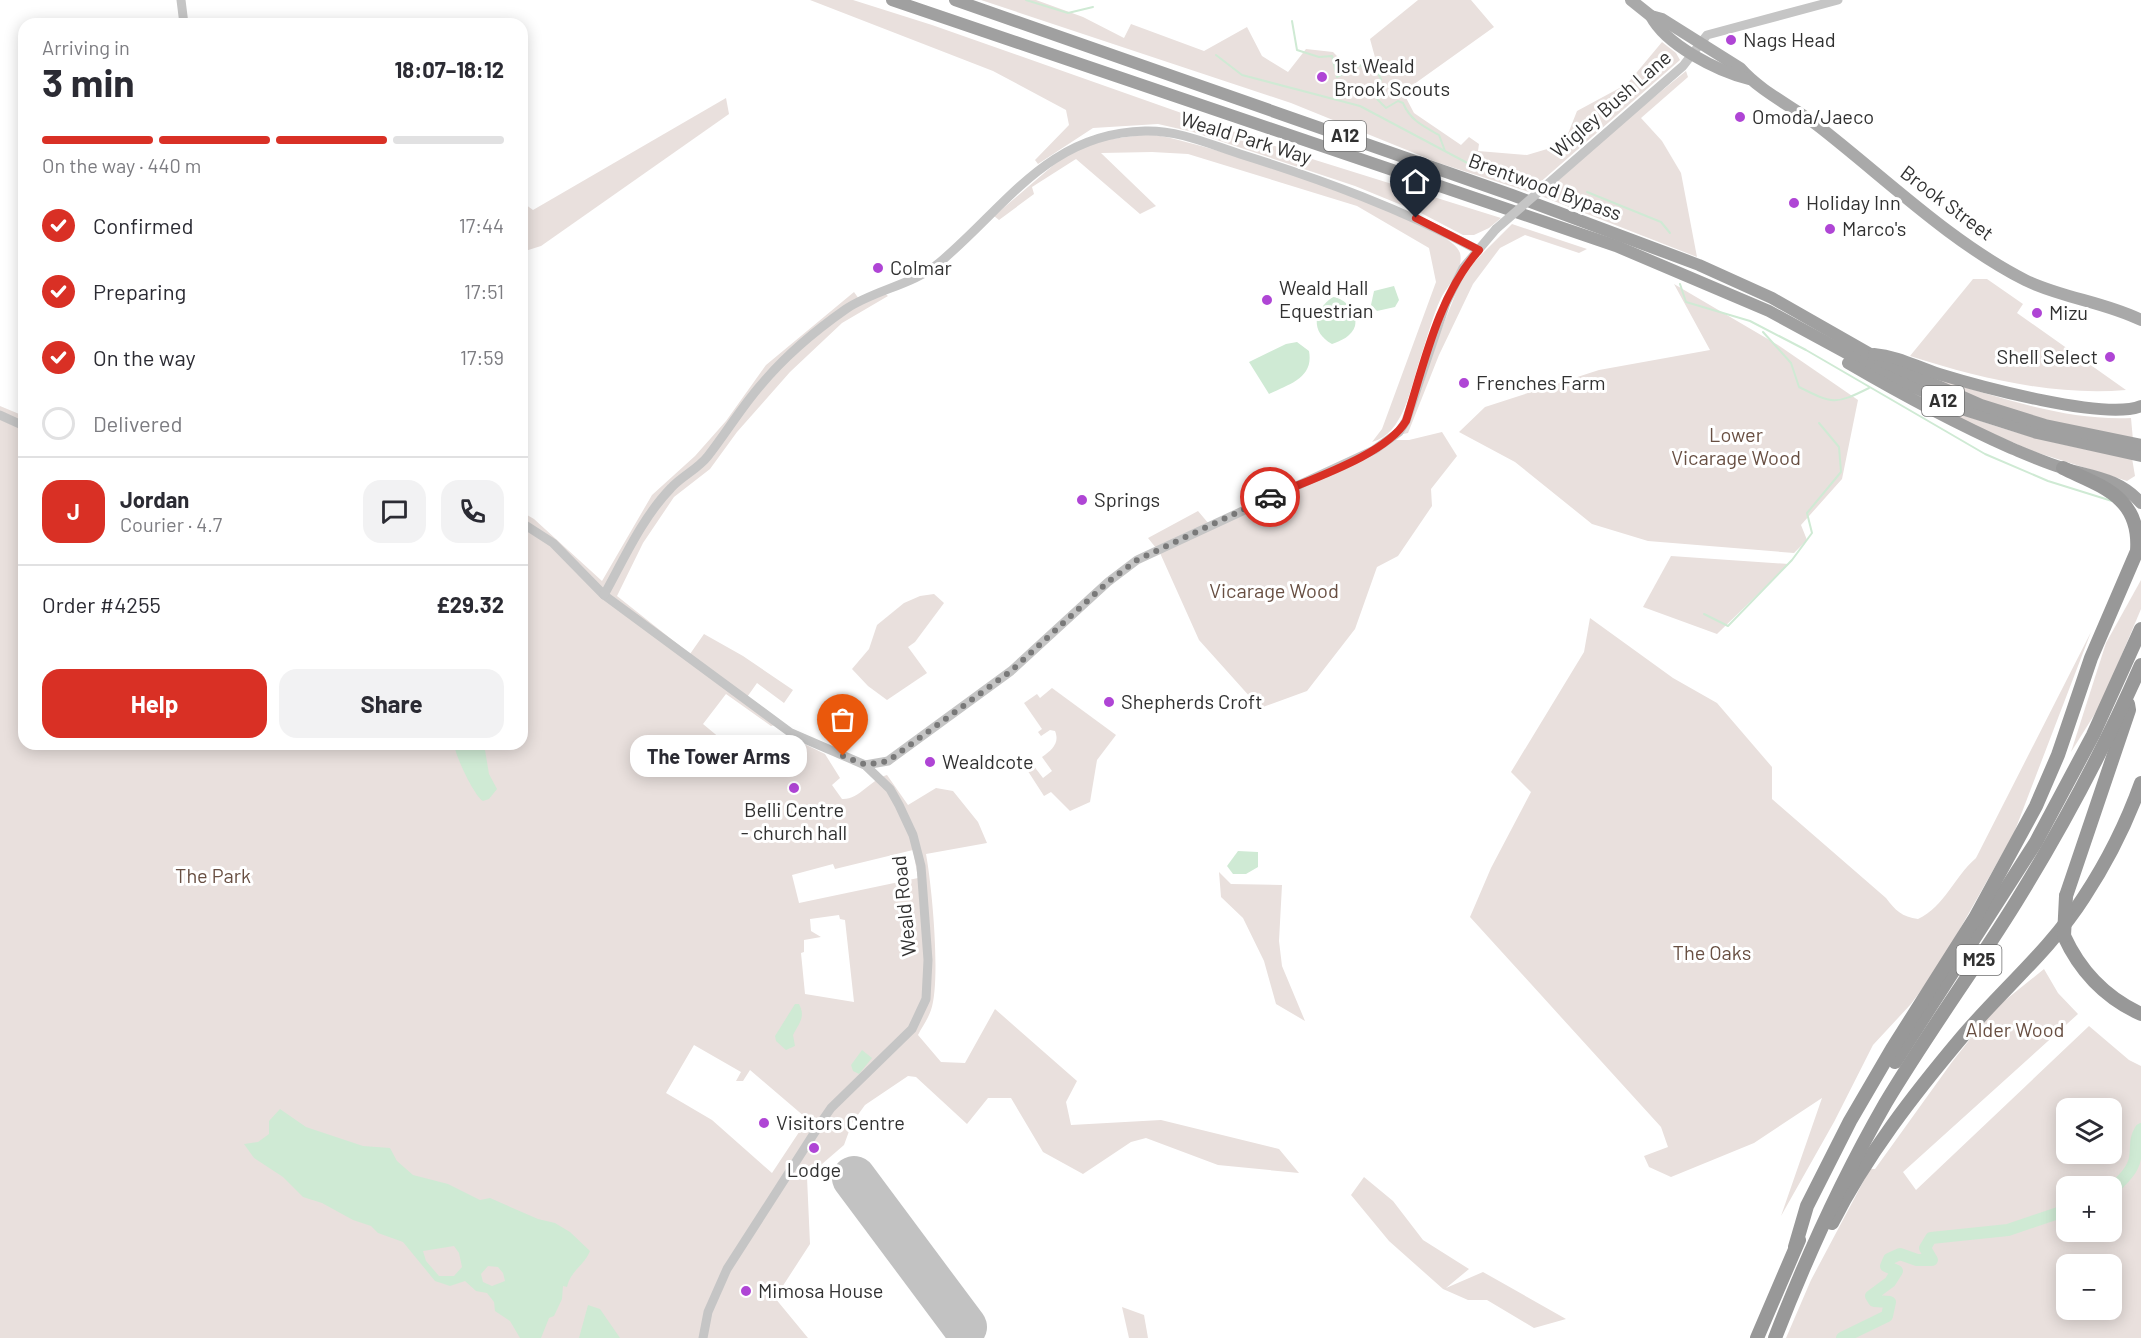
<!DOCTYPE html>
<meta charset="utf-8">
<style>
:root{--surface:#fff;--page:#f2f2f3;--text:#2b2b33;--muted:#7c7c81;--line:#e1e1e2;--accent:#d93025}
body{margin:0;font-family:Barlow,sans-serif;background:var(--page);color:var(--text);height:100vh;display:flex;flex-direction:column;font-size:22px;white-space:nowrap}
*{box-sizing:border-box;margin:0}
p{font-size:20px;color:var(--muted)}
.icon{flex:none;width:33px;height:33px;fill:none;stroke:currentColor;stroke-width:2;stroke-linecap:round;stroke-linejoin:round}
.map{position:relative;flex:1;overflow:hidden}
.drawer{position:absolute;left:18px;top:18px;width:510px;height:732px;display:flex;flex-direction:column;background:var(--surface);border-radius:18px;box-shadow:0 3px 15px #0003}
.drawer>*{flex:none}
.buttons{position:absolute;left:2056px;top:1098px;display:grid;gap:12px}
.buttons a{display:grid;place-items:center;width:66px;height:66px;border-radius:12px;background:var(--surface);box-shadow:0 3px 15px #0003;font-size:30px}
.pin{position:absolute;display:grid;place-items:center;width:51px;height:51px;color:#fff;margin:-62px -26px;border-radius:50% 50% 50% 0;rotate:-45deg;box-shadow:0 0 6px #0007}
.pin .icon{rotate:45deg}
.courier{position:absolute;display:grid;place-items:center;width:60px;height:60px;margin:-30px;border:4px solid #d93025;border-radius:50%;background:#fff;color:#222;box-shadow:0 2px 8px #0007}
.bubble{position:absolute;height:42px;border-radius:18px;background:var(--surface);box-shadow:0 3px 15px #0003;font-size:20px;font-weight:700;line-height:42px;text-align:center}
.summary em{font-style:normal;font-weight:700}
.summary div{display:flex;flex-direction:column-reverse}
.summary{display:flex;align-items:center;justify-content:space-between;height:102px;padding:0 24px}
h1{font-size:39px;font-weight:700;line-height:45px}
.bar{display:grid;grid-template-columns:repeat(4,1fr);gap:9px 6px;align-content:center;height:72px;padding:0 24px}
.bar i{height:8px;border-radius:4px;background:var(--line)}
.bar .active{background:var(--accent)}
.bar p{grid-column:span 4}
.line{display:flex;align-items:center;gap:15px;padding:0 24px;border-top:2px solid var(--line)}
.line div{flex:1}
.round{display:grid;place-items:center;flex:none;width:63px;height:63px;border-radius:18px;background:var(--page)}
ol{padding:0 24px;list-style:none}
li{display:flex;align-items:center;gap:18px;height:66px}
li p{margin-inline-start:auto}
li .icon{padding:6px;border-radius:50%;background:var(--accent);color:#fff;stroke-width:4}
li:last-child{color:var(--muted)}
li i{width:33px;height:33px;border:3px solid var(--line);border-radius:50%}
.action{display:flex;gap:12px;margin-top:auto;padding:12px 24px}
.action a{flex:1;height:69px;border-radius:18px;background:var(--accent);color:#fff;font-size:24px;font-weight:700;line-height:69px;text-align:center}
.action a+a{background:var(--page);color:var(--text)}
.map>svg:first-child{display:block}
.green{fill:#e9e0dd;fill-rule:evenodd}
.water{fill:#cfead4;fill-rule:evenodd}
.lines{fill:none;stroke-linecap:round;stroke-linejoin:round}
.stream{stroke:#cfead4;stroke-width:2}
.river{stroke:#cfead4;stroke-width:12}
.runway{stroke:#c2c2c2;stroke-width:44}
.tertiary{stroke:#c5c5c5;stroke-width:9}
.primary{stroke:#a9a9a9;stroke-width:12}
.trunk{stroke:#a0a0a0;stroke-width:12}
.motorway{stroke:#989898;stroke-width:14}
.tertiary-bridge{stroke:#c5c5c5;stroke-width:9}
.motorway-bridge{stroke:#989898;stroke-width:14}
.done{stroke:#797979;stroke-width:6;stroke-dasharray:0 10.8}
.route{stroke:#d93025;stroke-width:8}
.poi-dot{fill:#af45d5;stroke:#fff;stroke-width:2}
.labels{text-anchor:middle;stroke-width:6;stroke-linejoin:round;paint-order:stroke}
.shield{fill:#fff;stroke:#6f6f6f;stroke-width:1.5}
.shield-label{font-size:18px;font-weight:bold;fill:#313131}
.poi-label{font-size:20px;fill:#313131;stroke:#fff;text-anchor:start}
.street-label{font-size:20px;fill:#313131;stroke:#fff}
.park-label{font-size:20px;fill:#684f42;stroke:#fff}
</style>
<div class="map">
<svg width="2141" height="1338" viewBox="0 0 2141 1338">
<rect width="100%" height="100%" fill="#fff"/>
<!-- green -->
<g class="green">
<polygon points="810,0 853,0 932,25 1312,159 1501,218 1489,228 1474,235 1463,235 1421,213 1355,186 1193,132 1158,124 1093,128 1038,164 1035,160 1069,125 1066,110 993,71"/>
<polygon points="981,0 1036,0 1083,17 1124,38 1131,24 1204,51 1247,27 1262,56 1288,72 1306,49 1333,52 1348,67 1376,61 1370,39 1418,0 1471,0 1494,27 1403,92 1414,113 1461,145 1469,137 1479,144 1478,151 1527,155 1564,144 1577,111 1627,84 1662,42 1676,53 1680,60 1529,192 1439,163 1291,103"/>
<polygon points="1686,71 1688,77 1641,118 1662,141 1681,173 1697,257 1541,196 1627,119"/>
<polygon points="726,98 729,114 541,246 522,252 522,202 533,210"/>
<path d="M1149,134C1190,138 1452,220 1460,253C1464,269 1448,285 1441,298C1432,317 1427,339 1420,359C1411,386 1404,434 1372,442L1382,429L1436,282L1429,248L1357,206L1188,154L1152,152L1101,153L1156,206L1140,214L1076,159L1032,187L1034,194L999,220L994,216L1064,156L1096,141Z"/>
<polygon points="1512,224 1587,249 1579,253 1525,235 1500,248 1473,284 1439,355 1408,433 1399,435 1460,283 1470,266"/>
<path d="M1973,279H1987L2023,304L2017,313L2126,390C2052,396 1979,378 1910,356Z"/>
<polygon points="1674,284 1778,345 1858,400 1842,479 1801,525 1807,540 1794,553 1648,541 1592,524 1515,462 1459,432 1485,407 1599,370 1710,350"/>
<path d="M881,290L888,296L842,323L790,372L737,432L710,469L674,497L643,543L617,596L690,654L704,634L743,656L793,690L784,703L757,683L745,700L778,724L771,726L726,694L703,724L750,763L792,738L825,754L840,778L832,785L842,799C859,800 870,780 887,775L908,805L936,788L953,791L978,822L987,843L926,854C932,886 941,981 931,1010C928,1019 922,1027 918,1035L941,1062L965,1063L995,1009L1077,1081L1066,1102L1071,1125L1161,1120L1279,1149L1299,1173L1218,1165L1146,1138L1131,1142L1083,1174L1043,1152L1011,1098H988L967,1124L916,1077L908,1076L865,1105L852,1123L844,1145L807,1177L810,1244L775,1298L808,1338H0V406L24,416V744H522V512L534,519L602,581L652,495L695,456L726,421L766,365L854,292L859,299ZM913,850L918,878L799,903L792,875L833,864L835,869ZM839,915L840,919L845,920L854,1002L805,994L801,953L804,952V940L821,937L811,931L810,919ZM694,1045L741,1072L736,1081H743L750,1070L805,1117H809L772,1173L712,1120L666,1093Z"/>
<path d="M1937,379C1999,397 2065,421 2131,418L2133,440L2068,426L1983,402Z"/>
<path d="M1959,413C2015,435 2073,448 2132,458L2135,476L2127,481L2032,451L1957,418Z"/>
<polygon points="1442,432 1457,456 1431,489 1432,506 1398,556 1377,567 1355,629 1307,691 1260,708 1199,640 1160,553 1148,538 1198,511 1209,524 1388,440 1409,440"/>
<polygon points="1671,556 1789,564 1717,634 1643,607"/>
<polygon points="2141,580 2141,609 2101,704 2071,752 2106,643"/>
<polygon points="934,594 944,603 915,642 908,647 927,673 887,700 868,686 852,669 869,649 877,625 904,603 920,596"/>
<path d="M1590,618L1673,678L1717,703L1772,767V799L1886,898C1895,910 1902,917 1918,919C1945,906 1954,877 1976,858L2091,632L2014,833L1939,966L1911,1004L1873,1045L1834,1122L1781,1216L1822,1098L1754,1143L1671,1177L1649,1167L1644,1156L1668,1147L1661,1127L1470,917L1491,868L1531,792L1511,772L1584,652Z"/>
<path d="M1052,688L1116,735L1097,760L1090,802L1070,811L1051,792L1044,796L1024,765L1030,761L1043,778L1052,771L1042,757C1052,750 1060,743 1055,731L1050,730L1041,736L1038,732L1042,729L1024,703L1037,694L1040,698Z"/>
<polygon points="1219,872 1231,884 1282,885 1279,941 1282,966 1305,1021 1276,1004 1264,961 1243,918 1221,897"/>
<path d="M2044,969L2058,993L2078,1014L1903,1172L1916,1190L2089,1026L2129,1060L2141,1066V1338H1786L1811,1280L1870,1169H1875L1952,1062L1993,1010ZM2067,1108H2112V1154H2067ZM2067,1186H2112V1232H2067ZM2067,1264H2112V1310H2067Z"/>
<polygon points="1364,1177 1393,1201 1423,1240 1469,1269 1446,1288 1483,1272 1566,1319 1534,1328 1487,1300 1468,1300 1443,1289 1389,1241 1351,1195"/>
<polygon points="1122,1307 1144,1315 1148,1338 1129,1338"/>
</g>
<!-- water -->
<g class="water">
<polygon points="1394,286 1399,300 1395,307 1377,311 1371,305 1374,291"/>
<path d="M1333,297C1345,298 1358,313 1355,326C1352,336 1341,341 1332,344C1310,332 1313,310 1333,297Z"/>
<path d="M1297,342L1309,351C1314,378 1289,384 1269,394L1249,362L1286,344Z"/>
<path d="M454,744H484L489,774L497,789L489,799L483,801C474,796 455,755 454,744Z"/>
<polygon points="1238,851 1258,852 1258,867 1246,874 1233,874 1227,866"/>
<path d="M795,1004H799C806,1017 799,1023 793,1035L795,1046L786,1050L776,1041L775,1036Z"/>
<polygon points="862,1050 872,1058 859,1074 853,1071 851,1065"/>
<path d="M280,1109L306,1127L363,1146L390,1148L397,1161L413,1175L448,1184L480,1200L490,1198L538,1219L555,1223L570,1232L590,1251C584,1266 571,1270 567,1287L563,1286L562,1299L554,1316L549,1318L541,1338H520L510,1321L495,1311L494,1302L487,1293L476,1291L465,1281L450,1286L435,1281L403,1242L378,1233L371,1226L353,1220L322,1203L303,1197L283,1177L254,1158L244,1144L258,1142L269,1134V1121ZM454,1246L459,1253L462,1267L454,1276H439L426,1261L423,1251ZM488,1266L498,1267L503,1273L505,1281L492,1286L483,1282L481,1274Z"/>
<polygon points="588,1305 600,1309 620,1338 579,1338"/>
</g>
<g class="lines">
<!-- stream -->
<g class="stream">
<polyline points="1026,0 1068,13 1093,7"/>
<path d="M1292,21L1297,50L1319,57L1332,56L1337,77L1358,66L1373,64L1381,79L1377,99L1386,108L1398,101L1403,103C1410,120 1423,126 1439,135L1445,151"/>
<polyline points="1216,55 1242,75 1360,106 1473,166 1518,176"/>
<polyline points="1587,192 1661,222 1670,233"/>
<polyline points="1680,284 1686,302 1750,321 1806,350 1985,454 2048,481 2112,501"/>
<path d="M1763,332L1791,363L1799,387C1833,404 1835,405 1869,388"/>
<polyline points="1704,614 1728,626 1792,560 1812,533 1807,513 1841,472 1839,447 1819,423"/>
</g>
<!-- river -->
<g class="river">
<path d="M2112,1190C2121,1181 2133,1171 2135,1158C2137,1146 2134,1140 2141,1129"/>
<polyline points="1842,1338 1887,1316 1890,1302 1874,1301 1871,1296 1890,1282 1897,1271 1886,1266 1889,1259 1900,1254 1917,1260 1932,1260 1925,1248 1931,1238 2008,1230 2067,1210"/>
</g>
<!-- runway -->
<polyline class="runway" points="854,1178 965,1327"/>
<!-- tertiary -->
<g class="tertiary">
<polyline points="181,0 184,24"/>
<polyline points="1542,189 1683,66 1707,35 1838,0"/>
<polyline points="0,415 24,426"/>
<polyline points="522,523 553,543 604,595 791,733 865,765 890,789 899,805 913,835 921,866 928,960 926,999 912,1029 831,1108 822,1121 727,1269 708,1312 703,1338"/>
<path d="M604,595C624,559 642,518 671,488C682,476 698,469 708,456C726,433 741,408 760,386C784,357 816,330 846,309C874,290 913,285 939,263C1006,207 1048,133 1145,131C1178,130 1209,144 1240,154C1323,180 1402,209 1478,250"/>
<polyline points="865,765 888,761 1011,671 1108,582 1137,560 1374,450 1399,432 1406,421 1446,303 1463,268 1496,229"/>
</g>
<!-- primary -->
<g class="primary">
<path d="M1631,0L1651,16L1662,19L1740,68C1761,92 1792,106 1817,125C1883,176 1950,242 2025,280C2062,298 2105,302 2141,320"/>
<path d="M1651,16C1666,45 1717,71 1749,79"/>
</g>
<!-- trunk -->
<g class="trunk">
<polyline points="892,0 1616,246 1769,311 1885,374 1962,409 2037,433 2141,456"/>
<polyline points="955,0 1512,195 1699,265 1772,298 1886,363 1981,405 2045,425 2141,445"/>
<path d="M1874,354C1898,356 1917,367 1939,374C1978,386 2106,421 2141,406"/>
<path d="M1848,363C1901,394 1955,423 2011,448C2028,455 2046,463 2063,468C2093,477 2119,478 2141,503"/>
</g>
<!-- motorway -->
<g class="motorway">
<polyline points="2066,896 2129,710 2128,704"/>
<path d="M2064,936C2080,971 2106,998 2141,1014"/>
<polyline points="1895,1062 2036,842 2093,735 2141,629"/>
<path d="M1832,1223C1866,1156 1914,1094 1962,1037C2002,990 2051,949 2084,897C2107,862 2127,822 2141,783"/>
<path d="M1795,1247L1807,1206L1850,1121L1892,1049L1975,918L2036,806L2058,755L2091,658L2137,551C2141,496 2100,486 2063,468"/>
<polyline points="1757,1338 1799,1240"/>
<path d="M1775,1338C1806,1258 1842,1179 1885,1104C1926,1035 1974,970 2016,902C2063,826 2105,747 2141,665"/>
</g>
<!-- tertiary-bridge -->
<polyline class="tertiary-bridge" points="1496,229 1542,189"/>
<!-- motorway-bridge -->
<polyline class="motorway-bridge" points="2064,936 2066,896"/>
</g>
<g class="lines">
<!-- done -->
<polyline class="done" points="843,756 866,765 888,761 1011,671 1108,582 1137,560 1270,497"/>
<!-- route -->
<path class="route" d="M1270,497C1307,480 1385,456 1406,421C1424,364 1438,296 1479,250L1416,218"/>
</g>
<!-- markers -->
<g class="poi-dot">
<circle cx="1731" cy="40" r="6"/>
<circle cx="1322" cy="77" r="6"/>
<circle cx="1740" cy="117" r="6"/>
<circle cx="1794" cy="203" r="6"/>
<circle cx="1830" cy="229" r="6"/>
<circle cx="878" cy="268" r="6"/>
<circle cx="1267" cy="300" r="6"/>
<circle cx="2037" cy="313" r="6"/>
<circle cx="2110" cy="357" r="6"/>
<circle cx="1464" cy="383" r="6"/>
<circle cx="1082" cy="500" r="6"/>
<circle cx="1109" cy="702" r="6"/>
<circle cx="930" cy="762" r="6"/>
<circle cx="794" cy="788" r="6"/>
<circle cx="764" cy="1123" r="6"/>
<circle cx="814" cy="1148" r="6"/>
<circle cx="746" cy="1291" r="6"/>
</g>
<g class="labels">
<!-- shield labels -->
<g class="shield">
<rect x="1324" y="121" width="42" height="30" rx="4.5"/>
<rect x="1922" y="386" width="42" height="30" rx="4.5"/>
<rect x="1956.5" y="945" width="45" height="30" rx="4.5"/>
</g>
<g class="shield-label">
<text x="1345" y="142">A12</text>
<text x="1943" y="407">A12</text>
<text x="1979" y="966">M25</text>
</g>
<!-- poi labels -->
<g class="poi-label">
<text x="1743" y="47">Nags Head</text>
<text x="1334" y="73">1st Weald<tspan x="1334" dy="23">Brook Scouts</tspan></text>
<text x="1752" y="124">Omoda/Jaeco</text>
<text x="1806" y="210">Holiday Inn</text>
<text x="1842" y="236">Marco's</text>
<text x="890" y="275">Colmar</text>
<text x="1279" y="295">Weald Hall<tspan x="1279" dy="23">Equestrian</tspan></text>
<text x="2049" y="320">Mizu</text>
<text x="2098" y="364" text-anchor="end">Shell Select</text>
<text x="1476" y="390">Frenches Farm</text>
<text x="1094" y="507">Springs</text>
<text x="1121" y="709">Shepherds Croft</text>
<text x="942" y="769">Wealdcote</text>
<text x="794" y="817" text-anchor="middle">Belli Centre<tspan x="794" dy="23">- church hall</tspan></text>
<text x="776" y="1130">Visitors Centre</text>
<text x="814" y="1177" text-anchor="middle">Lodge</text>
<text x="758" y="1298">Mimosa House</text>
</g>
<!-- street labels -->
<g class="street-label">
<text transform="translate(1611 104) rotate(-41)" y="7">Wigley Bush Lane</text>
<text transform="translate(1246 138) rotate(17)" y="7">Weald Park Way</text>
<text transform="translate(1545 187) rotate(20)" y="7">Brentwood Bypass</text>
<text transform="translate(1947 203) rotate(37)" y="7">Brook Street</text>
<text transform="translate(904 906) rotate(-96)" y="7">Weald Road</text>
</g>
<!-- park labels -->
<g class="park-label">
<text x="1736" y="442">Lower<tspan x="1736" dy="23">Vicarage Wood</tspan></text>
<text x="1274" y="598">Vicarage Wood</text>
<text x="213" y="883">The Park</text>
<text x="1712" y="960">The Oaks</text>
<text x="2015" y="1037">Alder Wood</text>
</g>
</g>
</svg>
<div class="buttons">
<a><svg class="icon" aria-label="layers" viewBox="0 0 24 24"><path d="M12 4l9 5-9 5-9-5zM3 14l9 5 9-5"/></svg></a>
<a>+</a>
<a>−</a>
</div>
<div class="pin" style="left:843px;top:756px;background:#ea580c"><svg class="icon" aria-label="bag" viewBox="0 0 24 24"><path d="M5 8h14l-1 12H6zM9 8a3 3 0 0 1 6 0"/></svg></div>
<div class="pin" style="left:1416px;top:218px;background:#1f2937"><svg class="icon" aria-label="home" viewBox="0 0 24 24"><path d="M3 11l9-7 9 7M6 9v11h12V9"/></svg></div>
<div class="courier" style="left:1270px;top:497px"><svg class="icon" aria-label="car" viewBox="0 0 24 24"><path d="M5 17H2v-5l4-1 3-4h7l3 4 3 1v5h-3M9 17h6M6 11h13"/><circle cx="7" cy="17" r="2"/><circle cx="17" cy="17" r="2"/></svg></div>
<div class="bubble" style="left:630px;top:735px;width:177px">The Tower Arms</div>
<section class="drawer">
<div class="summary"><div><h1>3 min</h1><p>Arriving in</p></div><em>18:07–18:12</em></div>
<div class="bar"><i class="active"></i><i class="active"></i><i class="active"></i><i></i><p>On the way · 440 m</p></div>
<ol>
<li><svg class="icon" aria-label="check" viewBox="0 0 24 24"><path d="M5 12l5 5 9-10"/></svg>Confirmed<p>17:44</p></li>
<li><svg class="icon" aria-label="check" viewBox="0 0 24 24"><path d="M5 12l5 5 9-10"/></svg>Preparing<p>17:51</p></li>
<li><svg class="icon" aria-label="check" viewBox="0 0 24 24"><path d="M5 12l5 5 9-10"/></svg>On the way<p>17:59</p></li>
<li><i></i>Delivered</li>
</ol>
<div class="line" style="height:108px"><b class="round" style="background:var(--accent);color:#fff">J</b><div><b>Jordan</b><p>Courier · 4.7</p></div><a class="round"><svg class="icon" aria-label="chat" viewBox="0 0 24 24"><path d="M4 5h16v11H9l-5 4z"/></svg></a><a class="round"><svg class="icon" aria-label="phone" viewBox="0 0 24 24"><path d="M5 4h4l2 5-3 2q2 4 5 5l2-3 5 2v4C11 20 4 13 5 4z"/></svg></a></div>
<div class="line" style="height:78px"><div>Order #4255</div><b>£29.32</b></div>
<div class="action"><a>Help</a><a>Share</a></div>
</section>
</div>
